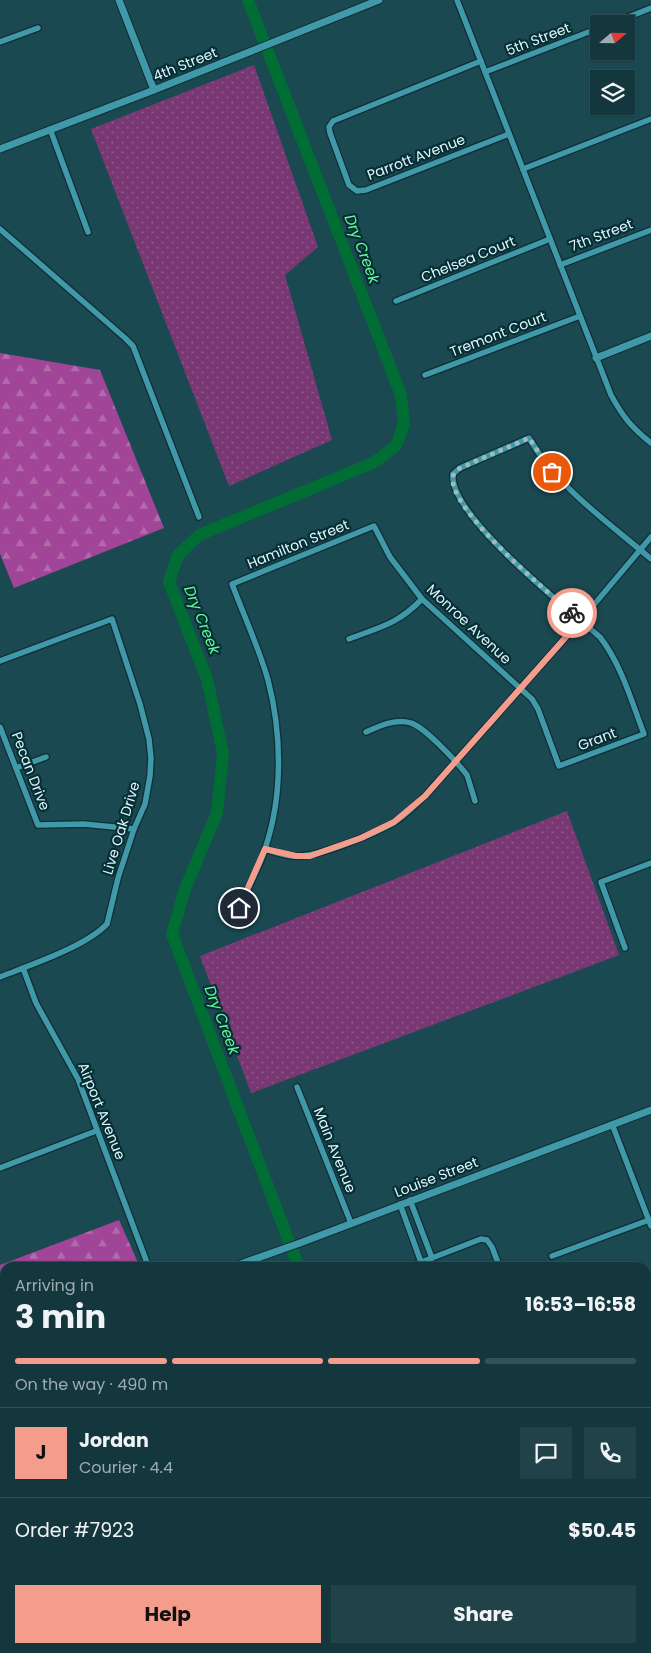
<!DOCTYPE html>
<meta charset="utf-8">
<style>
:root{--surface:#14373e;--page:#214249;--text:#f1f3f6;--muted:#9dacb0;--line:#335158;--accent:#f49d8c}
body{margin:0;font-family:Poppins,sans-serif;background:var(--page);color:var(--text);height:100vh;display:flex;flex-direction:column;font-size:19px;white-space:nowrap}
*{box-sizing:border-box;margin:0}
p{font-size:16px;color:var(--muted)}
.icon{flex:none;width:28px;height:28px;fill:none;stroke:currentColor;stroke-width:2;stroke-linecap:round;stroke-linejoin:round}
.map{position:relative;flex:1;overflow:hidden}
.panel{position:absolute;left:0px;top:1262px;width:651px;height:391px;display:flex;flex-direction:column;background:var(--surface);border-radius:15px 15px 0 0;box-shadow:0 1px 4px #0004,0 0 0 1px var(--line)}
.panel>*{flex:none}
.needle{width:32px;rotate:70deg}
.fabs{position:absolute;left:590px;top:15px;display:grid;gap:10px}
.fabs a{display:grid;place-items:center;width:45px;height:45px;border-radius:0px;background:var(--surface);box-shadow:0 1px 4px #0004,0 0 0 1px var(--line);font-size:25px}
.pin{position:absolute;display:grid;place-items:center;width:42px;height:42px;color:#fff;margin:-21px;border:2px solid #fff;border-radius:50%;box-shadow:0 1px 5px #0007}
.courier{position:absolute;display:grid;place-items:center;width:50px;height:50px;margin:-25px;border:4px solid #f49d8c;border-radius:50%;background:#fff;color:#222;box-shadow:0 1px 6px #0007}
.summary em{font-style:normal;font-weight:700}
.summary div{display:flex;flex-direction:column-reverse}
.summary{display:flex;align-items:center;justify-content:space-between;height:85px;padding:0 15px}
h1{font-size:32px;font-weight:700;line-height:38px}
.bar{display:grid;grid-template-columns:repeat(4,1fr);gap:8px 5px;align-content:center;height:60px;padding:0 15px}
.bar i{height:6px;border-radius:4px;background:var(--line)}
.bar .active{background:var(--accent)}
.bar p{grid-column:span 4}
.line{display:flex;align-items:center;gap:12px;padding:0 15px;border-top:1px solid var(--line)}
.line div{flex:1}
.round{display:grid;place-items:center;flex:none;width:52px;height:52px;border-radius:0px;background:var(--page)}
.primary-button{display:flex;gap:10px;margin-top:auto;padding:10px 15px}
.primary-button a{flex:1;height:58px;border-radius:0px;background:var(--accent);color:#111;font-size:20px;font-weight:700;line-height:58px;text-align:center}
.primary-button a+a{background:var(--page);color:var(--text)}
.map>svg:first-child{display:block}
.grass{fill:url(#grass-dots)}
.forest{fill:url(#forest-firs)}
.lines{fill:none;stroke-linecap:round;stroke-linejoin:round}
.river{stroke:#006d34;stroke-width:12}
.minor-casing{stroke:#112d32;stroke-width:8}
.tertiary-casing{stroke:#112d32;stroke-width:9}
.minor{stroke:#3f99a9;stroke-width:5.5}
.tertiary{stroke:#3f99a9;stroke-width:7}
.done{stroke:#9bbbc1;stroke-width:5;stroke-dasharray:0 9}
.route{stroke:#f49d8c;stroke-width:6}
.labels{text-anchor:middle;stroke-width:4.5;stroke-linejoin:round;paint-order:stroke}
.street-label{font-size:14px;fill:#e0f8fd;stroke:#062e35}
.water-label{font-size:15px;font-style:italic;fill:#66fa97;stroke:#062e35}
</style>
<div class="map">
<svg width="651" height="1653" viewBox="0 0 651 1653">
<defs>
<pattern id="grass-dots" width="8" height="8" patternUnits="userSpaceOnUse" patternTransform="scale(1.25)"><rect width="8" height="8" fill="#793873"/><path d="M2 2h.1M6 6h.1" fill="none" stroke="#8c5688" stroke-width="1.8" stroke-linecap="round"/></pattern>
<pattern id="forest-firs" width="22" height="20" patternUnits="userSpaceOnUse" patternTransform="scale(1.25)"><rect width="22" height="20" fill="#a04597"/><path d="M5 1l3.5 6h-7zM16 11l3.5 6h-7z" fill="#b16aac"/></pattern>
</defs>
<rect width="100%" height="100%" fill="#1a4952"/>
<!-- grass -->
<g class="grass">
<polygon points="254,65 318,247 285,275 332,440 229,486 91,129"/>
<polygon points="567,811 619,955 251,1093 200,956"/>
</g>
<!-- forest -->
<g class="forest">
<polygon points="0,353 100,370 164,528 14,588 0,554"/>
<polygon points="119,1220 140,1267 5,1268 5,1336 0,1338 0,1265"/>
</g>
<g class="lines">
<!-- river -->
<g class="river">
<polyline points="248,0 401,395 404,424 396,446 373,463 199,535 178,555 169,582 207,679 223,753 217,813 185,889 172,934 299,1268"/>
<polyline points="443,1649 445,1653"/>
</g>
<!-- minor casing -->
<g class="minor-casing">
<g id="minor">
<path d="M457,0L611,395C623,417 631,427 651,443"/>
<polyline points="611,24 651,8"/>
<polyline points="0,42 38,28"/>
<polyline points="481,61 333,121 329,127 330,133 349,185 357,191 366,190 509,134"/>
<polyline points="485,72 599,28"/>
<polyline points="50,129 88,232"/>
<polyline points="523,169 651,119"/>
<polyline points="0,229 125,338 133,346 199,517"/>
<polyline points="560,265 651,230"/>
<polyline points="396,301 550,239"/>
<polyline points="425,375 580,316"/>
<path d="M349,639C380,627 398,624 422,599"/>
<path d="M0,661L112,619L140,704L149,739L151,758L150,776L145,804L134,829L118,878L107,924C85,947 30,965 0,977"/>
<polyline points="0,727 38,825 84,824 134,829"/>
<path d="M366,732C379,726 396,718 411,723C424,727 453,758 463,770L467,775L475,801"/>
<polyline points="16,768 46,757"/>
<path d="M265,849C275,852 285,856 295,856C317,858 373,834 393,823C405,816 415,805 425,796L581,620L651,537"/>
<path d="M236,923C241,896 257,875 265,849C283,796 282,734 268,680C259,648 244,616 232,584L374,526L390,557L422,599L532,699L538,709L559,766L644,734C631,700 622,666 600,637C568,609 448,515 453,474L460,468L529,438C559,489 607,521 651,559"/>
<polyline points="625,948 601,882 651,863"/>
<polyline points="23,968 36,1003 78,1079 149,1268"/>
<polyline points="297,1087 351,1223"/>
<polyline points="612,1124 651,1226"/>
<polyline points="0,1168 96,1131"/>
<polyline points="410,1200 432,1258"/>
<polyline points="400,1204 421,1262"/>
<polyline points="552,1256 649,1220"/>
<polyline points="406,1268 481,1239 487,1240 492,1247 500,1268"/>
</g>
</g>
<!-- tertiary casing -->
<g class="tertiary-casing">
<g id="tertiary">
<polyline points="119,0 154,90"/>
<polyline points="0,149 154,90 379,0"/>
<polyline points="596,358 651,336"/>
<polyline points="229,1268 300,1243 651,1110"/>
<polyline points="0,1351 5,1349"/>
<polyline points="295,1649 297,1653"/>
</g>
</g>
<!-- minor -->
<use href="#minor" class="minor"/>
<!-- tertiary -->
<use href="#tertiary" class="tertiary"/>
</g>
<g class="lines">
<!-- done -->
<path class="done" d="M552,472L529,438L460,468C457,471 454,473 453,476C446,508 548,592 572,613"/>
<!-- route -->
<polyline class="route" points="239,908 265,849 296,856 310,856 361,838 394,822 425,796 581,620 572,613"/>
</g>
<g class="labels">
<!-- street labels -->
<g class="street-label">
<text transform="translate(538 39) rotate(-21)" y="5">5th Street</text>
<text transform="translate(185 64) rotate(-22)" y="5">4th Street</text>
<text transform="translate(416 157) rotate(-21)" y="5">Parrott Avenue</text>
<text transform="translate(601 235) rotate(-21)" y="5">7th Street</text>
<text transform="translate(468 259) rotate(-22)" y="5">Chelsea Court</text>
<text transform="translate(498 334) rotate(-21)" y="5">Tremont Court</text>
<text transform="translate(298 544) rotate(-22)" y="5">Hamilton Street</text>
<text transform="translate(469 624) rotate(43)" y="5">Monroe Avenue</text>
<text transform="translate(597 739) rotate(-21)" y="5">Grant</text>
<text transform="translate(31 771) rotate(69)" y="5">Pecan Drive</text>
<text transform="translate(121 828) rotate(-73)" y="5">Live Oak Drive</text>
<text transform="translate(102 1111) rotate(68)" y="5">Airport Avenue</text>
<text transform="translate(335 1150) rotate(68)" y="5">Main Avenue</text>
<text transform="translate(436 1177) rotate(-21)" y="5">Louise Street</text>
</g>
<!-- water labels -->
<g class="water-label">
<text transform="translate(362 249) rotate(69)" y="5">Dry Creek</text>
<text transform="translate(202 620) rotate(68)" y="5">Dry Creek</text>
<text transform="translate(222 1020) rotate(69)" y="5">Dry Creek</text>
</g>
</g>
</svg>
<div class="fabs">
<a><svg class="needle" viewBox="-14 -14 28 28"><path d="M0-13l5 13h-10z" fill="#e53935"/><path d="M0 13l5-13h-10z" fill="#9dacb0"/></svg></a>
<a><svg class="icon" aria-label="layers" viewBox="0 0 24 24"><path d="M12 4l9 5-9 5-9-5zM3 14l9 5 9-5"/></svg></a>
</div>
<div class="pin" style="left:552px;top:472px;background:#ea580c"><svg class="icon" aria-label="bag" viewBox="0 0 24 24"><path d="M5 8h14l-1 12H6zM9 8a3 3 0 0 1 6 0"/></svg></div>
<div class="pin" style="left:239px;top:908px;background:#1f2937"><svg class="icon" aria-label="home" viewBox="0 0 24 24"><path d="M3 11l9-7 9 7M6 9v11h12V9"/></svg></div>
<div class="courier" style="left:572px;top:613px"><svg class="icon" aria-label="bike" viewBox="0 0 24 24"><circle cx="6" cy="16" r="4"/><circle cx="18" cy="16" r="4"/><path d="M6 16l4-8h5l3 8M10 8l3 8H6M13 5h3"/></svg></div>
<section class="panel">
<div class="summary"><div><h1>3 min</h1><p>Arriving in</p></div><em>16:53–16:58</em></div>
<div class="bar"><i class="active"></i><i class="active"></i><i class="active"></i><i></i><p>On the way · 490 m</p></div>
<div class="line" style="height:90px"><b class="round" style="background:var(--accent);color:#111">J</b><div><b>Jordan</b><p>Courier · 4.4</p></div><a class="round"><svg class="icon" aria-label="chat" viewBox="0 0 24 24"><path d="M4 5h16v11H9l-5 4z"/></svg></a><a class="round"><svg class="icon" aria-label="phone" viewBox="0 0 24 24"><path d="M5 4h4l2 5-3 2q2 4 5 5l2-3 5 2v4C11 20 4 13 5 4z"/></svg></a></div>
<div class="line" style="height:65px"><div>Order #7923</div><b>$50.45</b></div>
<div class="primary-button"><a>Help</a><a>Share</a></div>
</section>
</div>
